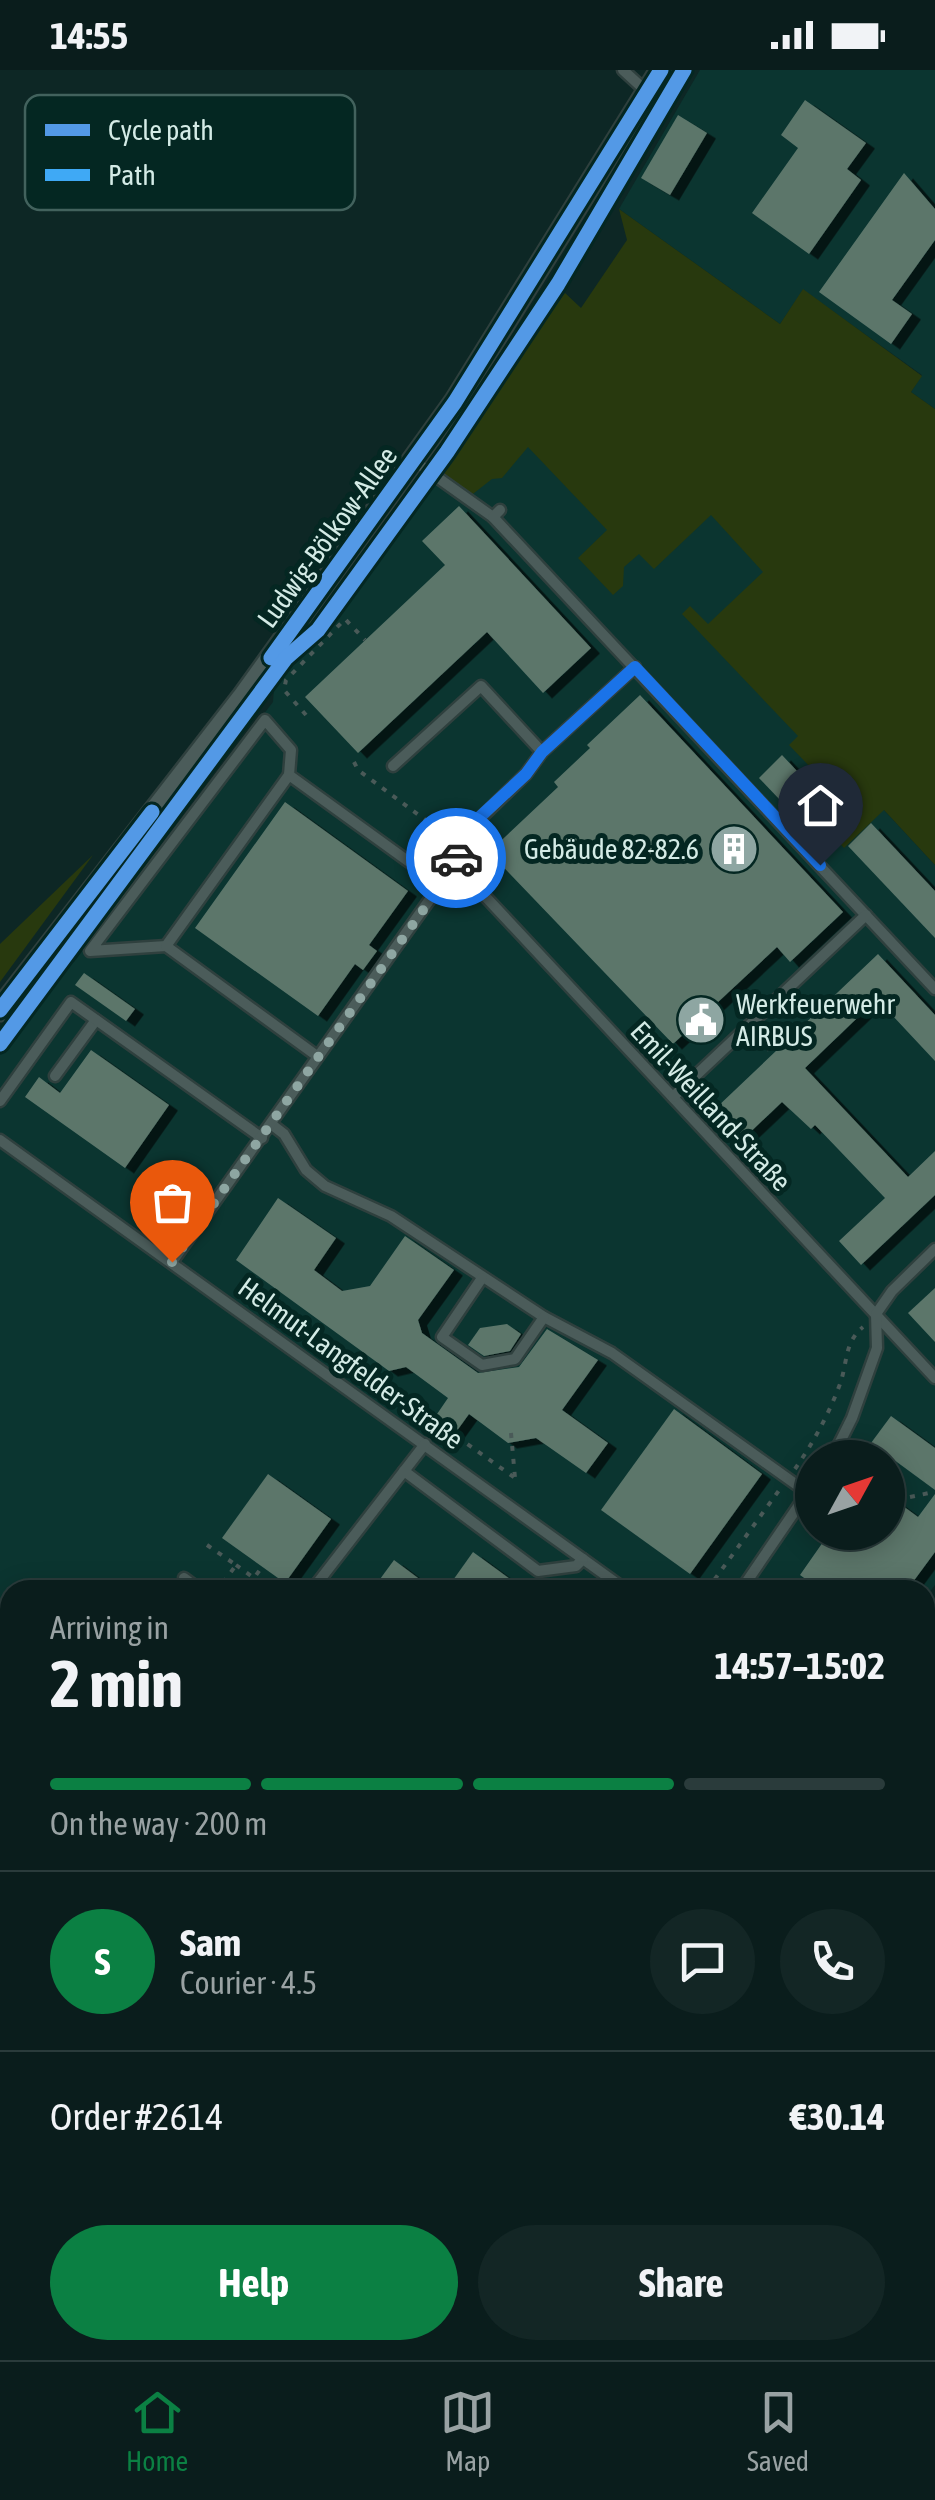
<!DOCTYPE html>
<meta charset="utf-8">
<style>
:root{--surface:#0a1d1c;--page:#132625;--text:#f1f3f6;--muted:#99a2a3;--line:#2a3b3b;--accent:#0b8043}
body{margin:0;font-family:"Asap Condensed",sans-serif;background:var(--page);color:var(--text);height:100vh;display:flex;flex-direction:column;font-size:38px;white-space:nowrap}
*{box-sizing:border-box;margin:0}
p{font-size:32px;color:var(--muted)}
.icon{flex:none;width:55px;height:55px;fill:none;stroke:currentColor;stroke-width:2;stroke-linecap:round;stroke-linejoin:round}
.map{position:relative;flex:1;overflow:hidden}
.panel{position:absolute;left:0px;top:1510px;width:935px;height:780px;display:flex;flex-direction:column;background:var(--surface);border-radius:30px 30px 0 0;box-shadow:0 5px 25px #0003,0 0 0 2px var(--line)}
.panel>*{flex:none}
.needle{width:65px;rotate:50deg}
.tools{position:absolute;left:795px;top:1370px;display:grid;gap:20px}
.tools a{display:grid;place-items:center;width:110px;height:110px;border-radius:50%;background:var(--surface);box-shadow:0 5px 25px #0003,0 0 0 2px var(--line);font-size:50px}
.pin{position:absolute;display:grid;place-items:center;width:85px;height:85px;color:#fff;margin:-102px -42px;border-radius:50% 50% 50% 0;rotate:-45deg;box-shadow:0 0 10px #0007}
.pin .icon{rotate:45deg}
.courier{position:absolute;display:grid;place-items:center;width:100px;height:100px;margin:-50px;border:8px solid #1a73e8;border-radius:50%;background:#fff;color:#222;box-shadow:0 2px 12px #0007}
.overview em{font-style:normal;font-weight:700}
.overview div{display:flex;flex-direction:column-reverse}
.overview{display:flex;align-items:center;justify-content:space-between;height:170px;padding:0 50px}
h1{font-size:65px;font-weight:700;line-height:75px}
.bar{display:grid;grid-template-columns:repeat(4,1fr);gap:15px 10px;align-content:center;height:120px;padding:0 50px}
.bar i{height:12px;border-radius:8px;background:var(--line)}
.bar .selected{background:var(--accent)}
.bar p{grid-column:span 4}
.line{display:flex;align-items:center;gap:25px;padding:0 50px;border-top:2px solid var(--line)}
.line div{flex:1}
.round{display:grid;place-items:center;flex:none;width:105px;height:105px;border-radius:52px;background:var(--page)}
.action{display:flex;gap:20px;margin-top:auto;padding:20px 50px}
.action a{flex:1;height:115px;border-radius:60px;background:var(--accent);color:#fff;font-size:40px;font-weight:700;line-height:115px;text-align:center}
.action a+a{background:var(--page);color:var(--text)}
.status{display:flex;justify-content:space-between;align-items:center;height:70px;padding:0 50px;background:var(--surface);direction:ltr}
.status svg{height:28px;fill:currentColor}
.tabs{display:flex;justify-content:space-around;align-items:center;height:140px;border-top:2px solid var(--line);background:var(--surface);font-size:28px;color:var(--muted)}
.tabs a{display:grid;justify-items:center;gap:5px}
.tabs .selected{color:var(--accent)}
.map>svg:first-child{display:block}
.built{fill:#0b3530;fill-rule:evenodd}
.green{fill:#28390e}
.building{fill:#5c766b;filter:url(#shadow)}
.lines{fill:none;stroke-linecap:round;stroke-linejoin:round}
.service-casing{stroke:#2f403e;stroke-width:15}
.minor-casing{stroke:#2f403e;stroke-width:25}
.path{stroke:#4a5a58;stroke-width:4;stroke-dasharray:5 8;stroke-linecap:butt}
.service{stroke:#4b5c5a;stroke-width:10}
.minor{stroke:#4b5c5a;stroke-width:20}
.quiet{stroke:#3fa9f5;stroke-width:12;stroke-dasharray:25 12;stroke-linecap:butt}
.cycleway-casing{stroke:#042722;stroke-width:21}
.cycleway{stroke:#5399e6;stroke-width:15}
.done{stroke:#8ea6a2;stroke-width:10;stroke-dasharray:0 18}
.route{stroke:#1a73e8;stroke-width:12}
.labels{text-anchor:middle;stroke-width:10;stroke-linejoin:round;paint-order:stroke}
.street-label{font-size:28px;fill:#d4ebe6;stroke:#042722}
.poi-label{font-size:28px;fill:#d4ebe6;stroke:#042722;text-anchor:end}
.key{fill:#042722;stroke:#42625d;stroke-width:2.5}
.key-label{font-size:28px;fill:#d4ebe6}
</style>
<div class="status"><b>14:55</b><svg viewBox="0 0 49 12"><path d="M0 12V9h3v3zM5 12V6h3v6zM10 12V3h3v9zM15 12V0h3v12zM26 1h20v11H26zM47 4h2v5h-2z"/></svg></div>
<div class="map">
<svg width="935" height="2290" viewBox="0 0 935 2290">
<defs>
<filter id="shadow"><feDropShadow dx="9" dy="5.5" stdDeviation="0" flood-color="#0009"/></filter>
</defs>
<rect width="100%" height="100%" fill="#0d2725"/>
<!-- built -->
<g class="built">
<polygon points="700,0 935,0 935,339 911,322 922,305 803,220 780,254 619,139"/>
<path d="M565,223L935,613L884,740L935,795V1515L925,1528V1520H10V1733L0,1726V985L65,896L74,892L273,632L274,618L286,602L324,566ZM812,1388H888V1462H812Z"/>
<polygon points="187,2280 382,2280 375,2290 200,2290"/>
</g>
<!-- green -->
<g class="green">
<polygon points="619,139 780,254 803,219 922,306 911,322 935,339 935,795 884,740 844,778 814,746 836,724 789,675 798,666 682,544 690,536 708,554 763,502 711,445 654,499 639,484 624,497 623,516 613,525 578,488 607,460 528,377 502,408 492,409 469,427 439,405 565,223 581,238 627,170"/>
<polygon points="93,785 0,912 0,874"/>
<polygon points="935,1636 935,2290 444,2290 451,2280 925,2280 925,1650"/>
<polygon points="0,2207 10,2214 10,2280 101,2280 115,2290 15,2290 0,2279"/>
</g>
<!-- building -->
<g class="building">
<polygon points="805,30 866,73 847,99 861,110 809,184 752,143 798,78 781,65"/>
<polygon points="678,45 707,63 670,125 641,108"/>
<polygon points="904,103 935,139 935,170 892,230 912,244 891,274 819,222"/>
<polygon points="459,436 591,578 543,623 487,562 358,683 305,627 445,495 422,471"/>
<polygon points="640,625 843,842 790,892 777,877 673,974 489,782 558,717 554,712 590,678 587,675"/>
<polygon points="782,685 826,732 803,754 759,708"/>
<polygon points="285,732 408,821 369,875 377,881 363,900 355,894 318,946 195,858"/>
<polygon points="871,753 935,821 935,868 848,776"/>
<polygon points="878,884 935,945 935,991 877,929 805,998 908,1107 935,1081 935,1125 861,1195 839,1171 885,1128 815,1055 811,1059 782,1032 743,1069 715,1039"/>
<polygon points="84,903 135,939 126,951 75,915"/>
<polygon points="91,980 169,1035 125,1098 25,1027 39,1007 60,1023"/>
<polygon points="278,1128 336,1168 314,1200 342,1221 370,1216 405,1166 454,1200 418,1250 422,1263 478,1303 519,1297 547,1259 598,1290 562,1340 608,1373 586,1403 536,1368 508,1373 469,1344 456,1362 435,1347 448,1328 406,1297 389,1301 236,1190"/>
<polygon points="935,1218 935,1272 908,1243"/>
<polygon points="507,1254 521,1264 510,1281 484,1286 468,1275 480,1258"/>
<polygon points="674,1339 762,1404 690,1504 601,1440"/>
<polygon points="891,1346 935,1378 935,1420 871,1373"/>
<polygon points="268,1404 331,1449 285,1513 222,1468"/>
<polygon points="935,1424 935,1482 907,1520 821,1520 800,1505 830,1462 888,1462 888,1425 918,1447"/>
<polygon points="473,1482 525,1520 446,1520"/>
<polygon points="394,1490 434,1520 372,1520"/>
</g>
<g class="lines">
<!-- service casing -->
<g class="service-casing">
<g id="service">
<polyline points="623,0 647,22"/>
<polyline points="413,390 493,447"/>
<polyline points="500,440 493,447 935,919"/>
<polyline points="393,696 481,616 542,682"/>
<polyline points="455,794 935,1308"/>
<polyline points="166,876 90,881 265,650 291,680 289,705"/>
<polyline points="317,986 166,876 289,705 441,815"/>
<polyline points="55,1006 96,950"/>
<polyline points="673,1027 866,845"/>
<polyline points="0,1031 71,932 262,1068"/>
<polyline points="271,1054 284,1064 306,1100 325,1116 391,1146 544,1247 612,1283 808,1423"/>
<polyline points="0,1070 626,1520"/>
<polyline points="172,1192 455,794 456,772 526,704 542,682 635,597"/>
<polyline points="482,1208 442,1267 482,1295 515,1289 544,1247"/>
<polyline points="832,1388 852,1348 877,1278 876,1244 892,1221 935,1179"/>
<polyline points="404,1401 538,1501 576,1496 583,1489"/>
<polyline points="184,1508 200,1520"/>
<polyline points="312,1520 425,1374"/>
<polyline points="741,1520 812,1416"/>
<polyline points="0,1661 10,1668"/>
<polyline points="0,1744 10,1751"/>
<polyline points="0,1946 10,1932"/>
<polyline points="0,2001 10,1987"/>
<polyline points="0,2167 10,2174"/>
</g>
</g>
<!-- minor casing -->
<g class="minor-casing">
<g id="minor">
<polyline points="0,940 242,628 455,332 661,0"/>
<polyline points="925,1603 935,1589"/>
<polyline points="0,1777 10,1784"/>
<polyline points="425,2290 433,2280"/>
</g>
</g>
<!-- path -->
<g class="path">
<polyline points="306,645 284,620 286,610 345,549 365,570"/>
<polyline points="354,692 358,700 447,766"/>
<polyline points="757,967 773,984"/>
<polyline points="360,1310 372,1306 515,1408"/>
<polyline points="511,1363 515,1408"/>
<path d="M795,1399C813,1373 829,1344 840,1314C848,1291 844,1273 863,1257"/>
<polyline points="910,1427 934,1422"/>
<polyline points="207,1475 236,1495 218,1520"/>
<polyline points="236,1495 254,1508 262,1497"/>
<polyline points="707,1520 780,1419"/>
<polyline points="925,1558 935,1565"/>
<polyline points="925,1645 935,1631"/>
</g>
<!-- service -->
<use href="#service" class="service"/>
<!-- minor -->
<use href="#minor" class="minor"/>
<!-- quiet -->
<g class="quiet">
<polyline points="0,2283 9,2290"/>
<polyline points="123,2290 130,2280"/>
<polyline points="359,2290 367,2280"/>
</g>
<!-- cycleway casing -->
<g class="cycleway-casing">
<g id="cycleway">
<polyline points="271,588 455,332 661,0"/>
<polyline points="0,940 152,742"/>
<polyline points="0,974 286,588 318,560 447,382 558,214 684,0"/>
</g>
</g>
<!-- cycleway -->
<use href="#cycleway" class="cycleway"/>
</g>
<g class="lines">
<!-- done -->
<polyline class="done" points="172,1192 441,815 455,794 456,788"/>
<!-- route -->
<polyline class="route" points="456,788 456,772 469,757 526,704 542,682 635,597 820,795"/>
</g>
<!-- icons -->
<defs>
<g id="building-disc" transform="scale(2.5)"><circle r="9.5" fill="#8ea6a2" stroke="#042722"/><path d="M-4-6H4V6H1V3H-1V6H-4ZM-2.5-4.3h1.7v1.8h-1.7ZM.8-4.3h1.7v1.8H.8ZM-2.5-1h1.7V.8h-1.7ZM.8-1h1.7V.8H.8Z" fill="#fff"/></g>
<g id="civic-disc" transform="scale(2.5)"><circle r="9.5" fill="#8ea6a2" stroke="#042722"/><path d="M-.6-6.5H3V-4.5H.6V-3L4-1V1h2V6H-6V1h2V-1L-.6-3ZM-1.2 2.5V6h2.4V2.5Z" fill="#fff"/></g>
</defs>
<g fill-rule="evenodd">
<use href="#building-disc" x="734" y="779"/>
<use href="#civic-disc" x="701" y="950"/>
</g>
<g class="labels">
<!-- street labels -->
<g class="street-label">
<text transform="translate(327 467) rotate(-54)" y="10">Ludwig-Bölkow-Allee</text>
<text transform="translate(711 1036) rotate(47)" y="10">Emil-Weilland-Straße</text>
<text transform="translate(351 1293) rotate(36)" y="10">Helmut-Langfelder-Straße</text>
</g>
<!-- poi labels -->
<g class="poi-label">
<text x="699" y="789">Gebäude 82-82.6</text>
<text x="736" y="944" text-anchor="start">Werkfeuerwehr<tspan x="736" dy="32">AIRBUS</tspan></text>
</g>
</g>
<!-- legend -->
<rect x="25" y="25" width="330" height="115" rx="15" class="key"/>
<rect x="45" y="54" width="45" height="12" fill="#5399e6"/>
<rect x="45" y="99" width="45" height="12" fill="#3fa9f5"/>
<g class="key-label">
<text x="108" y="70">Cycle path</text>
<text x="108" y="115">Path</text>
</g>
</svg>
<div class="tools">
<a><svg class="needle" viewBox="-14 -14 28 28"><path d="M0-13l5 13h-10z" fill="#e53935"/><path d="M0 13l5-13h-10z" fill="#99a2a3"/></svg></a>
</div>
<div class="pin" style="left:172px;top:1192px;background:#ea580c"><svg class="icon" aria-label="bag" viewBox="0 0 24 24"><path d="M5 8h14l-1 12H6zM9 8a3 3 0 0 1 6 0"/></svg></div>
<div class="pin" style="left:820px;top:795px;background:#1f2937"><svg class="icon" aria-label="home" viewBox="0 0 24 24"><path d="M3 11l9-7 9 7M6 9v11h12V9"/></svg></div>
<div class="courier" style="left:456px;top:788px"><svg class="icon" aria-label="car" viewBox="0 0 24 24"><path d="M5 17H2v-5l4-1 3-4h7l3 4 3 1v5h-3M9 17h6M6 11h13"/><circle cx="7" cy="17" r="2"/><circle cx="17" cy="17" r="2"/></svg></div>
<section class="panel">
<div class="overview"><div><h1>2 min</h1><p>Arriving in</p></div><em>14:57–15:02</em></div>
<div class="bar"><i class="selected"></i><i class="selected"></i><i class="selected"></i><i></i><p>On the way · 200 m</p></div>
<div class="line" style="height:180px"><b class="round" style="background:var(--accent);color:#fff">S</b><div><b>Sam</b><p>Courier · 4.5</p></div><a class="round"><svg class="icon" aria-label="chat" viewBox="0 0 24 24"><path d="M4 5h16v11H9l-5 4z"/></svg></a><a class="round"><svg class="icon" aria-label="phone" viewBox="0 0 24 24"><path d="M5 4h4l2 5-3 2q2 4 5 5l2-3 5 2v4C11 20 4 13 5 4z"/></svg></a></div>
<div class="line" style="height:130px"><div>Order #2614</div><b>€30.14</b></div>
<div class="action"><a>Help</a><a>Share</a></div>
</section>
</div>
<nav class="tabs">
<a class="selected"><svg class="icon" aria-label="home" viewBox="0 0 24 24"><path d="M3 11l9-7 9 7M6 9v11h12V9"/></svg>Home</a>
<a><svg class="icon" aria-label="map" viewBox="0 0 24 24"><path d="M3 6l6-2 6 2 6-2v14l-6 2-6-2-6 2zM9 4v14M15 6v14"/></svg>Map</a>
<a><svg class="icon" aria-label="saved" viewBox="0 0 24 24"><path d="M7 4h10v16l-5-4-5 4z"/></svg>Saved</a>
</nav>
